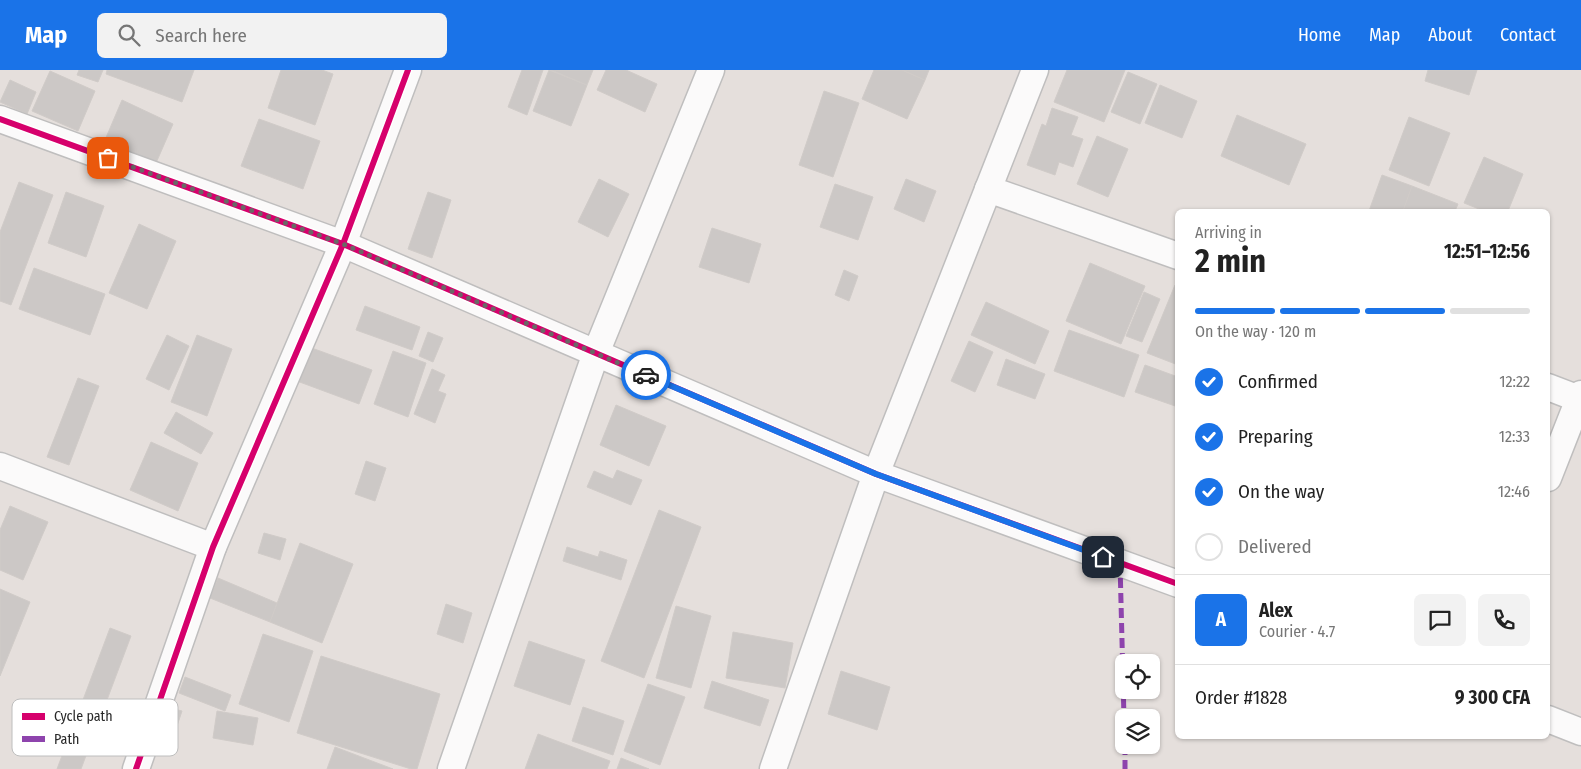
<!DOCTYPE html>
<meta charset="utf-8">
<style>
:root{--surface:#fff;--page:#f2f2f2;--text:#222;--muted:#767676;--line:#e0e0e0;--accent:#1a73e8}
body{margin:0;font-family:"Fira Sans Condensed",sans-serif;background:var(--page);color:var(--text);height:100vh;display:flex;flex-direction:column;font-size:19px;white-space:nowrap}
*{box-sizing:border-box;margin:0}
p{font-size:16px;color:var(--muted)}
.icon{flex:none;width:28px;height:28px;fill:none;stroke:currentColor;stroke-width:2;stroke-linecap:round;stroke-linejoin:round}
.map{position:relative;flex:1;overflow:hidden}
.drawer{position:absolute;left:1175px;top:139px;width:375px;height:530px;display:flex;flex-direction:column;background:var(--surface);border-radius:8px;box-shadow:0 1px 4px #0004}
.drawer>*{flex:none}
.buttons{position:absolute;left:1115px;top:584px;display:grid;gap:10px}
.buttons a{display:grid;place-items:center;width:45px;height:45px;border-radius:8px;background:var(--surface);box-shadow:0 1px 4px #0004;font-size:25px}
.pin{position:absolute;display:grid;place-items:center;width:42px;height:42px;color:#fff;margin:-21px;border-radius:10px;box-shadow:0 2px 8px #0006}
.courier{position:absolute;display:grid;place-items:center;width:50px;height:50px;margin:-25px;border:4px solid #1a73e8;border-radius:50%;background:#fff;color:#222;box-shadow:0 1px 6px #0007}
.overview em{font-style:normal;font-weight:700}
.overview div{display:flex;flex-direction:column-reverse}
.overview{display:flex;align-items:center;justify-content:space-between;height:85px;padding:0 20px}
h1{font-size:32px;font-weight:700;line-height:38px}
.bar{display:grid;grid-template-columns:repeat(4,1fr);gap:8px 5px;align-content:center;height:60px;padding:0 20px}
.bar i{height:6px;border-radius:4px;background:var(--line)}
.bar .on{background:var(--accent)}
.bar p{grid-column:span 4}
.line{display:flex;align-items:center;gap:12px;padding:0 20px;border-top:1px solid var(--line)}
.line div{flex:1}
.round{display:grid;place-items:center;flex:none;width:52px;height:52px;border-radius:8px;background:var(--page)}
ol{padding:0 20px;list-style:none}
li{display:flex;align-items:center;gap:15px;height:55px}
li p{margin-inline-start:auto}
li .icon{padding:5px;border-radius:50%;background:var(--accent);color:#fff;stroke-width:4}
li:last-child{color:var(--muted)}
li i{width:28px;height:28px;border:2px solid var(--line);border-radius:50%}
header{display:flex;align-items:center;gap:30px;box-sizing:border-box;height:70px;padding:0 25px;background:var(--accent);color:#fff}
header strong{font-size:24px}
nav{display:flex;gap:28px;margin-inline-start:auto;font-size:18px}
.search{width:350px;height:45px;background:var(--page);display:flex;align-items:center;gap:12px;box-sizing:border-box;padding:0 18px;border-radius:8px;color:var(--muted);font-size:19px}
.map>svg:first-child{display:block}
.building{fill:#ccc8c6;stroke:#d0cbc8}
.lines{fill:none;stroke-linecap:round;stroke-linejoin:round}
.street-casing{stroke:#bfbebe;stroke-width:29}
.street{stroke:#fbfafa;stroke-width:26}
.quiet{stroke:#8e44ad;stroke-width:5;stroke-dasharray:10 5;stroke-linecap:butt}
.cycleway-casing{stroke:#fff;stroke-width:9}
.cycleway{stroke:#d6006c;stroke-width:6}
.done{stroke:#6a6766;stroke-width:5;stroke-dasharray:0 9}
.route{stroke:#1a73e8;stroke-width:6}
.key{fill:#fff;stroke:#bebebe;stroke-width:1}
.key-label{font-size:14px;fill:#272727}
</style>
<header>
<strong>Map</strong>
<div class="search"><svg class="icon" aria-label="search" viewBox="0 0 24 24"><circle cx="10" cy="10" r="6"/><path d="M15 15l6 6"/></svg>Search here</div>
<nav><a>Home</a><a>Map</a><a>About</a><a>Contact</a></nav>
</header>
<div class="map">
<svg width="1581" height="699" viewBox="0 0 1581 699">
<rect width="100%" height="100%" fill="#e5dfdc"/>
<!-- building -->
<g class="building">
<polygon points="79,0 103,0 98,12 77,5"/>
<polygon points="107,0 194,0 182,32 106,4"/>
<polygon points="281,0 322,0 333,4 315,55 268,38"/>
<polygon points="522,0 543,0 527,45 508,37"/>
<polygon points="549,0 587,15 571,56 533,41"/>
<polygon points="551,0 593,0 587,15"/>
<polygon points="606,0 626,0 657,14 645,42 597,20"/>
<polygon points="874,0 902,0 925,10 907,49 862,29"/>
<polygon points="902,0 929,0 925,10"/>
<polygon points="1067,0 1125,0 1104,52 1054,32"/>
<polygon points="1428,0 1477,0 1469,25 1425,11"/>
<polygon points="50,1 95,21 78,61 32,41"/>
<polygon points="1128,2 1157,14 1140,54 1111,42"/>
<polygon points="10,10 36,22 27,44 0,32"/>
<polygon points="1160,15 1197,31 1182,68 1145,53"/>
<polygon points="824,21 859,33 833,107 799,95"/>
<polygon points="122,30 173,54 156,93 105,70"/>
<polygon points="1052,38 1078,47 1071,65 1083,69 1073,97 1059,92 1055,105 1027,95 1042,54 1046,56"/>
<polygon points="1237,45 1306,74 1289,115 1221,86"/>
<polygon points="1409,47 1450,63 1429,116 1389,100"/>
<polygon points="259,49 320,71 303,119 241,96"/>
<polygon points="1097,66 1128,79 1108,127 1077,114"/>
<polygon points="1484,87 1523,104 1508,141 1484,141 1464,133"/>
<polygon points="1382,105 1412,116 1403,141 1369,141"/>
<polygon points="599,109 629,124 608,167 578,152"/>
<polygon points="906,109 936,121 924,152 894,139"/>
<polygon points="19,112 53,125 11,235 0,231 0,162"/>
<polygon points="835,114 873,127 858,170 820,157"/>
<polygon points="1412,116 1458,134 1455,141 1403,141"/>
<polygon points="66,122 104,136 86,187 48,173"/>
<polygon points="428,122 451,130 432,188 408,179"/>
<polygon points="139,154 176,171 147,239 109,223"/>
<polygon points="712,158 761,174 749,213 699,197"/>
<polygon points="1090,193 1145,216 1121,274 1066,251"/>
<polygon points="34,198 105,224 90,265 19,239"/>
<polygon points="844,200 858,206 849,231 835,225"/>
<polygon points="1175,215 1178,216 1178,295 1147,283"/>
<polygon points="1144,222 1160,229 1142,272 1126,266"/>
<polygon points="986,232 1049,261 1035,294 971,265"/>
<polygon points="365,236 420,257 412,280 356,260"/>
<polygon points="1069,260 1139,285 1124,327 1054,301"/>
<polygon points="428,262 443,268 433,292 419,286"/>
<polygon points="167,265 189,276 169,320 146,309"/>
<polygon points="197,265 232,279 207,346 171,332"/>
<polygon points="969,271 993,282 975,322 951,311"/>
<polygon points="309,277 372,300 359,334 297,311"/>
<polygon points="393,281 426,293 408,347 374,334"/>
<polygon points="1006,289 1045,304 1035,329 997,315"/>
<polygon points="1145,295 1178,307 1178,337 1135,322"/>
<polygon points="432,299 445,305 438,321 446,324 435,353 414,344"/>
<polygon points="78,308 99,316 69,395 47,387"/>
<polygon points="616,335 666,356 649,396 600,375"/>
<polygon points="176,342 213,363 201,384 164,363"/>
<polygon points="151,372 198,393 178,441 130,420"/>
<polygon points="366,391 386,398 375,431 355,424"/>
<polygon points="617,400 642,410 631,435 587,417 594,401 613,409"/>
<polygon points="10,436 48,452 23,510 0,500 0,460"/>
<polygon points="659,440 701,457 644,608 601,591"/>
<polygon points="264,463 286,469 280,490 258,483"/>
<polygon points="300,473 353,494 322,573 270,552"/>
<polygon points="567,477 598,487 600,481 627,490 621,510 563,491"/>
<polygon points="218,508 277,533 270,552 210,528"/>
<polygon points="0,519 30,532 0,606"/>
<polygon points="446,534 472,543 463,573 437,564"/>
<polygon points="676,536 711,546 691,618 656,608"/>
<polygon points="110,558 131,566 81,699 57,699"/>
<polygon points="733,562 793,573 785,618 726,608"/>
<polygon points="263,564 313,581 289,652 239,634"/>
<polygon points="529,571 585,590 570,635 514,616"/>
<polygon points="321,586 440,624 417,699 411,699 297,663"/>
<polygon points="841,601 890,617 877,660 828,644"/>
<polygon points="185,607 231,625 225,641 179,623"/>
<polygon points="712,611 769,630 760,656 704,638"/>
<polygon points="648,614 685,627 660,695 624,681"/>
<polygon points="166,637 182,641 176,659 161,655"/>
<polygon points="583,637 624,651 613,685 572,671"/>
<polygon points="217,641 258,648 253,675 213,668"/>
<polygon points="538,664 610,691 607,699 525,699"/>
<polygon points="335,677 393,699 327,699"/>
<polygon points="621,688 649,699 617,699"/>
</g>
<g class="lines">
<!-- street casing -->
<g class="street-casing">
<g id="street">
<polyline points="0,49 343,174 876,404 1178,514"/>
<polyline points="988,119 1178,186"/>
<polyline points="1548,317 1579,329"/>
<polyline points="0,396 213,477"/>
<polyline points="1548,408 1581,324"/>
<polyline points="1548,649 1581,662"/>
<polyline points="136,699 213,477 343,174 408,0"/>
<polyline points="451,699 596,283 711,0"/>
<polyline points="773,699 876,404 1035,0"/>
</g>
</g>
<!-- street -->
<use href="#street" class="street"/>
<!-- quiet -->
<g class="quiet">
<polyline points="1120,493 1124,648"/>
<polyline points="1125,675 1125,699"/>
</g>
<!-- cycleway casing -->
<g class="cycleway-casing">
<g id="cycleway">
<polyline points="0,49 343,174 876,404 1178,514"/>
<polyline points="136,699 213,477 343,174 408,0"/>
</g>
</g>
<!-- cycleway -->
<use href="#cycleway" class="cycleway"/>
</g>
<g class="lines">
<!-- done -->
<polyline class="done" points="108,88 343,174 646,305"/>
<!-- route -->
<polyline class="route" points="646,305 876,404 1103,487"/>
</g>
<!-- legend -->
<rect x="12" y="629" width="166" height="57" rx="8" class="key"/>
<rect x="22" y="643" width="23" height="7" fill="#d6006c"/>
<rect x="22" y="666" width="23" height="6" fill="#8e44ad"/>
<g class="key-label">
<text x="54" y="651">Cycle path</text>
<text x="54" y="674">Path</text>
</g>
</svg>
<div class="buttons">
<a><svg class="icon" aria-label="locate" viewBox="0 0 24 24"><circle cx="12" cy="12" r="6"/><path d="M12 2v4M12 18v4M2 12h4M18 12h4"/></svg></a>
<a><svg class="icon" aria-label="layers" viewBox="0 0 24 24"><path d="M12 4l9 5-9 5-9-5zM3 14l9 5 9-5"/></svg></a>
</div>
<div class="pin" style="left:108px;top:88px;background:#ea580c"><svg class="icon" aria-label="bag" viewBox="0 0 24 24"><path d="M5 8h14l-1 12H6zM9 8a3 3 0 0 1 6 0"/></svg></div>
<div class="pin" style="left:1103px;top:487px;background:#1f2937"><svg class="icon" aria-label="home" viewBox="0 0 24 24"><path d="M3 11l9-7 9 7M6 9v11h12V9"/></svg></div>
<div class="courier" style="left:646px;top:305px"><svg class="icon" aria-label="car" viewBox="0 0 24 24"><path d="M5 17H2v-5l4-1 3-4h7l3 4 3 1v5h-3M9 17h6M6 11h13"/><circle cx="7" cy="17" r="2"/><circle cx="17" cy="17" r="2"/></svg></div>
<section class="drawer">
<div class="overview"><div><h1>2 min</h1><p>Arriving in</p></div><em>12:51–12:56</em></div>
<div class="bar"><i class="on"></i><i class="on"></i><i class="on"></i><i></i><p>On the way · 120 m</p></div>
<ol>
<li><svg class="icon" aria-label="check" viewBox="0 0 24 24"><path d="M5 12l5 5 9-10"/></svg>Confirmed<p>12:22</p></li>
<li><svg class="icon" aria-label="check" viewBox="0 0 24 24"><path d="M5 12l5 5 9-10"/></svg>Preparing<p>12:33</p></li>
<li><svg class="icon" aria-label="check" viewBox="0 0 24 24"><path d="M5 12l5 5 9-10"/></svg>On the way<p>12:46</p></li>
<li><i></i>Delivered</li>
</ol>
<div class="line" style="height:90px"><b class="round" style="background:var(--accent);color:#fff">A</b><div><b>Alex</b><p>Courier · 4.7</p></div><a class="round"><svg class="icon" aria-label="chat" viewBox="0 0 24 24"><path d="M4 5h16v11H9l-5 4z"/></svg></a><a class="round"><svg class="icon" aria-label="phone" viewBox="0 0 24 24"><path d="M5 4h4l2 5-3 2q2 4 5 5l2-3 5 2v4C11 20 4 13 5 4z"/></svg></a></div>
<div class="line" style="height:65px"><div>Order #1828</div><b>9 300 CFA</b></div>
</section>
</div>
